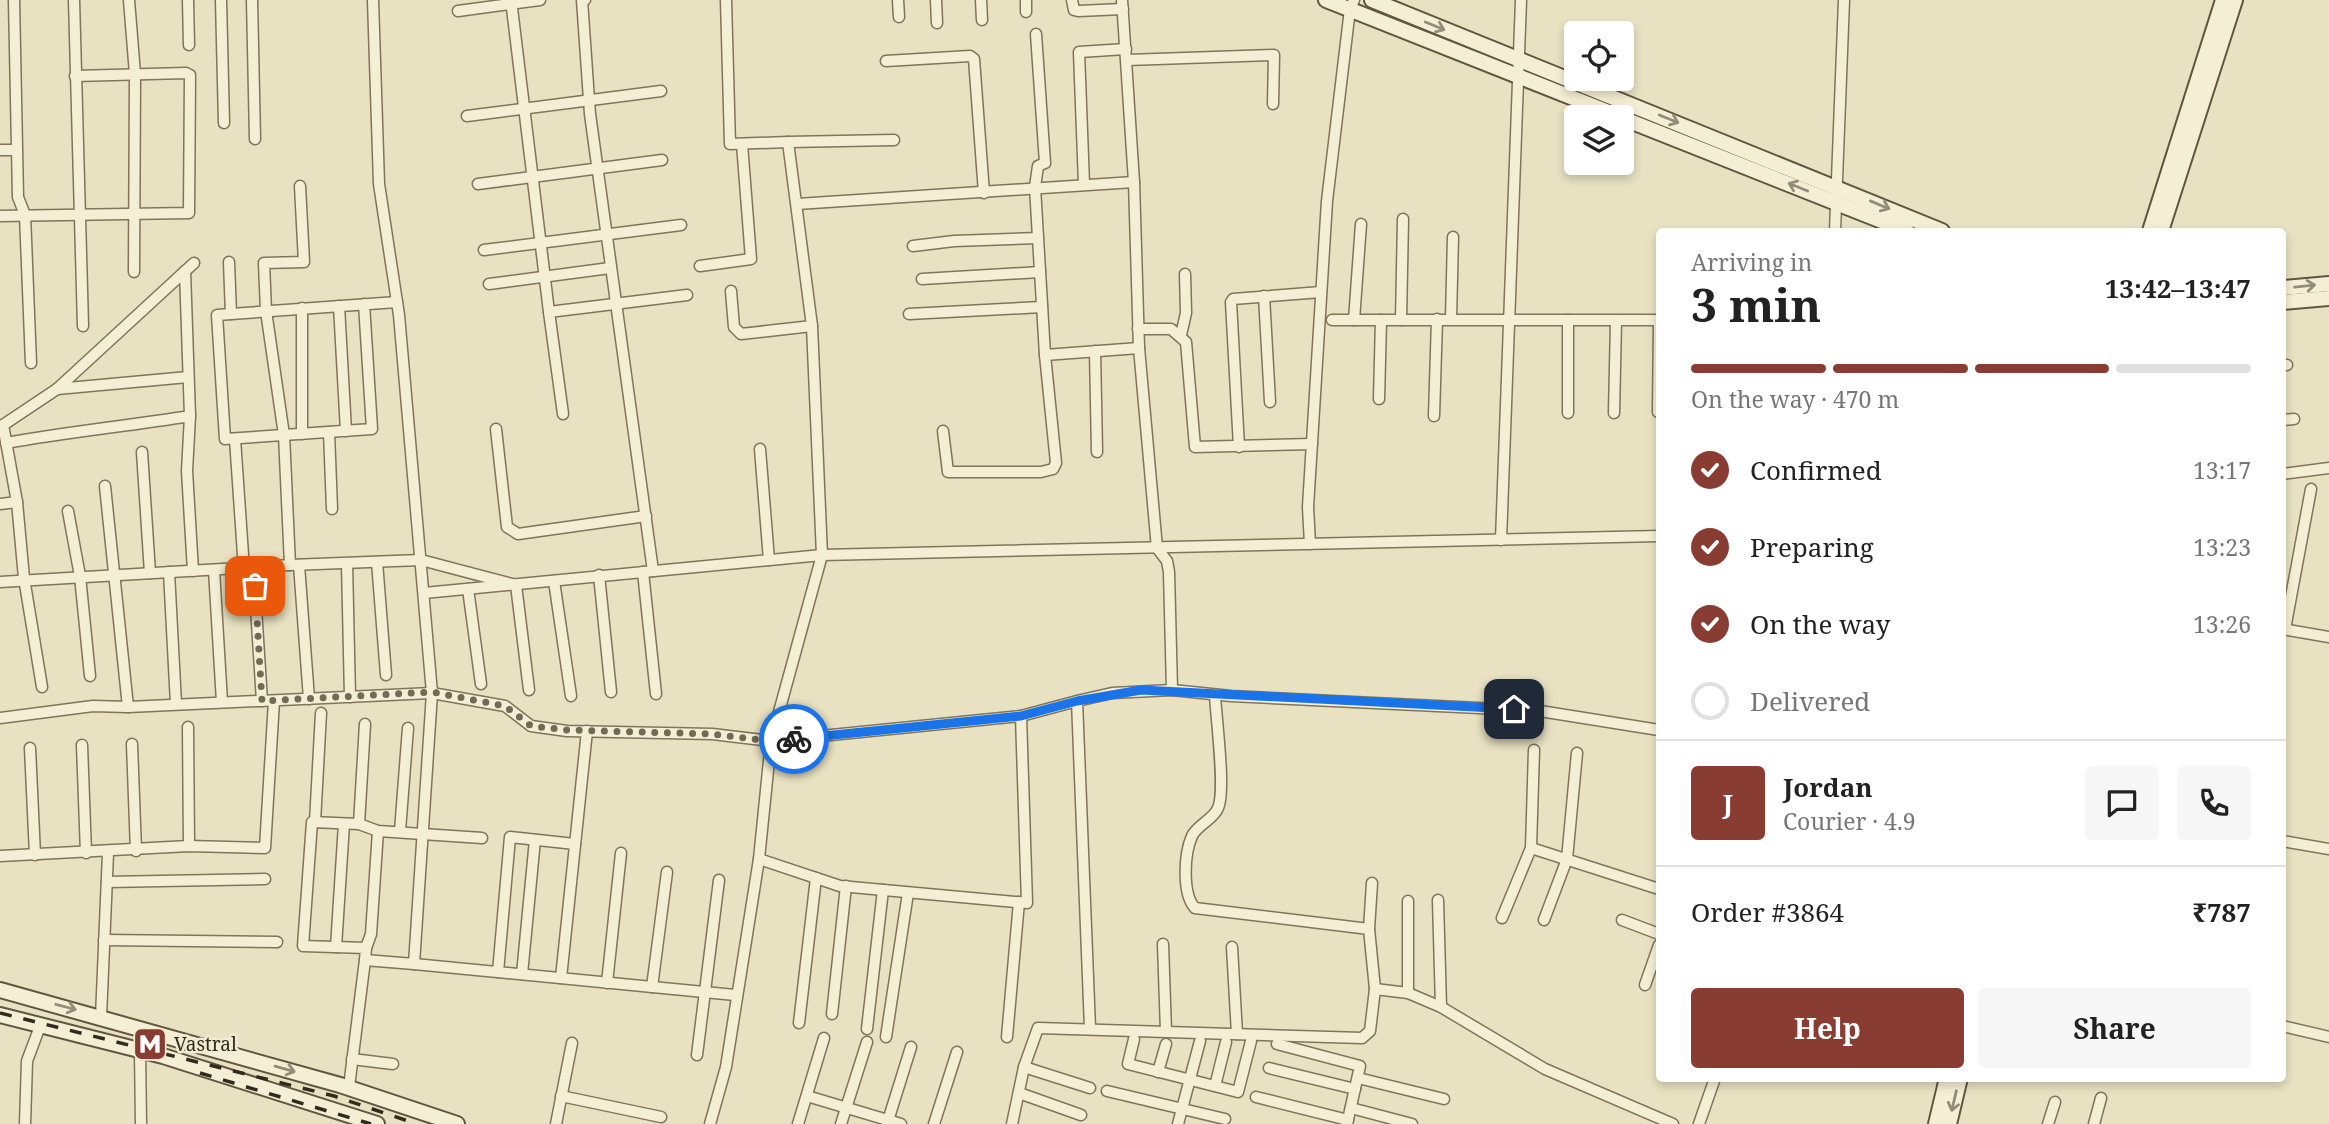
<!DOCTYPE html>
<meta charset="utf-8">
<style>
:root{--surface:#fff;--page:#f6f6f6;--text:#222;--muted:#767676;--line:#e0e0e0;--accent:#893c32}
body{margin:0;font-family:"Noto Serif",serif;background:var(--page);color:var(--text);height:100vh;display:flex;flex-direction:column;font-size:26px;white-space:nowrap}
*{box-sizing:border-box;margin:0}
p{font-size:23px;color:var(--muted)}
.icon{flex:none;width:38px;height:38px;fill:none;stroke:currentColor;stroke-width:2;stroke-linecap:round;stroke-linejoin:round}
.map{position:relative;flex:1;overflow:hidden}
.side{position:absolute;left:1656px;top:228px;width:630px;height:854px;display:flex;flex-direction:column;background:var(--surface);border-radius:7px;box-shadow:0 4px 10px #0003}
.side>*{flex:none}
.buttons{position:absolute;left:1564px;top:21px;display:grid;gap:14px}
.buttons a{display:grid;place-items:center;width:70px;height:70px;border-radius:7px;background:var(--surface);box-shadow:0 4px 10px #0003;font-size:35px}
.pin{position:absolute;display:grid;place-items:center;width:60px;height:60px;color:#fff;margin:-30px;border-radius:14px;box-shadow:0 4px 10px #0006}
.courier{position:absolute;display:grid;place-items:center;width:70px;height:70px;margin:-35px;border:5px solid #1a73e8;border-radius:50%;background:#fff;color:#222;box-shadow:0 2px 9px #0007}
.summary em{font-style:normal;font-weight:700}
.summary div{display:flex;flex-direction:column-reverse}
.summary{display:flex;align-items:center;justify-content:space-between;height:119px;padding:0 35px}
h1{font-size:46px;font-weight:700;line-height:52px}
.bar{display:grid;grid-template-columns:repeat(4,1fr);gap:10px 7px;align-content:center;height:84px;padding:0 35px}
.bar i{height:9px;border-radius:5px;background:var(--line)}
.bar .selected{background:var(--accent)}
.bar p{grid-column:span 4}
.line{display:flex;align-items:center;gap:18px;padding:0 35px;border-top:2px solid var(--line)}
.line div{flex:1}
.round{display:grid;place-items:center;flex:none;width:74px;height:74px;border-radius:7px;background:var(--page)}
ol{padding:0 35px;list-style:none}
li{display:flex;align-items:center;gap:21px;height:77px}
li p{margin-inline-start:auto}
li .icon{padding:7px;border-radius:50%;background:var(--accent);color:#fff;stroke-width:4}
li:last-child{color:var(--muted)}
li i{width:38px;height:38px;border:4px solid var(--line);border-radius:50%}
.action{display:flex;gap:14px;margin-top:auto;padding:14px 35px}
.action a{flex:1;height:80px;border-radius:7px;background:var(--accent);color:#fff;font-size:28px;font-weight:700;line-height:80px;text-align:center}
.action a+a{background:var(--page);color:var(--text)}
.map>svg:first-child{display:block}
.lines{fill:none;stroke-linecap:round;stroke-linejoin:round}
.street-casing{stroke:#80745b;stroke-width:13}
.secondary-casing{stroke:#62553f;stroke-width:18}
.street{stroke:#f4efd4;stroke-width:10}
.secondary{stroke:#f4efd4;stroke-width:14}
.rail{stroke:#322a1e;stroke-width:3.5;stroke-dasharray:12 12;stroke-linecap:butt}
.oneway{stroke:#938c79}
.done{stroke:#726a57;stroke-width:7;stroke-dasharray:0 12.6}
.route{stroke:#1a73e8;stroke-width:9}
.labels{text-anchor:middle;stroke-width:5;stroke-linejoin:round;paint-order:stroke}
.poi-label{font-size:19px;fill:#322a1e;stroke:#f1ecd1;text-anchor:start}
</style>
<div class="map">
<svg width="2329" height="1124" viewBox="0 0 2329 1124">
<rect width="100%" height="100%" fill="#e8e2c2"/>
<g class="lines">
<!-- street casing -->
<g class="street-casing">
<g id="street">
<polyline points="14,0 18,197 25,215 31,363"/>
<polyline points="74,0 83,326"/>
<polyline points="129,0 135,74 134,272"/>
<polyline points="188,0 189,45"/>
<polyline points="221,0 224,123"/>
<polyline points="252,0 255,139"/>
<polyline points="511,0 549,312"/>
<polyline points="585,0 582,0 590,114 653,571"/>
<polyline points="726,0 730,144 788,142"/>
<polyline points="898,0 899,17"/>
<polyline points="936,0 937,23"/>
<polyline points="981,0 982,20"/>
<polyline points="1026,0 1026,12"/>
<polyline points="1072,0 1074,10 1078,11 1123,9"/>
<polyline points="1122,0 1134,182 1139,348 1157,548 1167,561 1169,572 1172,690"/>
<polyline points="458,11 540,0"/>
<polyline points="1036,34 1045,163 1038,166 1035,187 1045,355 1139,348"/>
<polyline points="1127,60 1274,55 1273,104"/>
<polyline points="886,61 970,56 974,59 984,193"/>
<polyline points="467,116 661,91"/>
<polyline points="0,150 16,150"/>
<polyline points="478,184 662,160"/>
<polyline points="1084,184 1079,52 1126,49"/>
<polyline points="797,204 1134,182"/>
<polyline points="0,216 189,213 190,75 186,73 75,76"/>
<polyline points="1835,231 1844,0"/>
<polyline points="913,246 954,241 1038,238"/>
<polyline points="484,250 681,225"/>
<polyline points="229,262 231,314"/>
<polyline points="700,266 751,259 742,144"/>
<polyline points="185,271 190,416 187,471 193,571"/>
<polyline points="922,279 1040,272"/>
<polyline points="489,284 610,268"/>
<polyline points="731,291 734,327 741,334 812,326"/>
<polyline points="1264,296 1270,402"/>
<polyline points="364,304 372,429 225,439 217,315 397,302"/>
<polyline points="339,306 346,431"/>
<polyline points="302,308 302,434"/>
<polyline points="909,314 1042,307"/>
<polyline points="1451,319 1453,237"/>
<polyline points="1332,320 1659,320"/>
<polyline points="1354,320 1361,224"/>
<polyline points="1401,320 1403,219"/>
<polyline points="1138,329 1171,329 1186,342 1195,447 1312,444"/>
<polyline points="1181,335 1186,313 1185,274"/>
<polyline points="1095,351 1097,452"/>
<polyline points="2282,365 2287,365"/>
<polyline points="57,389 188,377"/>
<polyline points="1379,399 1381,320"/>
<polyline points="1658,412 1659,323"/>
<polyline points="1568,413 1568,320"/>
<polyline points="1614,413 1616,321"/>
<polyline points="563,414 549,312 687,295"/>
<polyline points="1434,416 1437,319"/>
<polyline points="2282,420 2294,419"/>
<polyline points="3,425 17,502 24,578 42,687"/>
<polyline points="0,427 57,389 194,263"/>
<polyline points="496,429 507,527 518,534 646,516"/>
<polyline points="943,431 948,472 1041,472 1053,469 1056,463 1045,355"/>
<polyline points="329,432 332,509"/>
<polyline points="235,439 244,569"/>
<path d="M6,443C67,432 128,426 190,416"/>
<polyline points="1239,447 1231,302 1233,299 1321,292"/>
<polyline points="760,449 769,560"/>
<polyline points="142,452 150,573"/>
<polyline points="2282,474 2329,468"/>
<polyline points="105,486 128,707"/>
<polyline points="0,504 17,502"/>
<polyline points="68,511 80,576 90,676"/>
<polyline points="1501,540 1521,0"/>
<polyline points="1310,544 1308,507 1327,201 1350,9 1354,0"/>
<polyline points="377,562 386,675"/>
<polyline points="347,564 350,697"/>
<polyline points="290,565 421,560 516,585 529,690"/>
<polyline points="299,565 309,699"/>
<polyline points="245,569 254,577 262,701"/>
<polyline points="214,570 222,702"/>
<polyline points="169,572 176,704"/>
<polyline points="643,572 656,694"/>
<polyline points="599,575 611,692"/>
<polyline points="554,581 571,696"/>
<polyline points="0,582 290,565 284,435 266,311 264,263 304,262 300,186"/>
<polyline points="468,589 481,684"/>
<polyline points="424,593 822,555 1659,536"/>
<polyline points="2282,629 2329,637"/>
<polyline points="2285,629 2311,489"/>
<polyline points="1021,716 1077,701"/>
<polyline points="0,718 93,706 128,707 432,693 505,706 531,726 567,731 712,734 771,741 1021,716 1027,903 840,886 759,859"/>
<polyline points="188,727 189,846"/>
<polyline points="132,744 136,851"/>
<polyline points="82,745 86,853"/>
<polyline points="30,748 35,855"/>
<polyline points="315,822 321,713"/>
<polyline points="359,824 365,724"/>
<polyline points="400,831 408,728"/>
<polyline points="2282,841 2329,849"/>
<polyline points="1531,848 1659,889"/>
<polyline points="0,856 189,846 265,848 274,701"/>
<polyline points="107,882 265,879"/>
<polyline points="1438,900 1441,1007"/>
<polyline points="1408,901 1408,993"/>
<polyline points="1502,918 1531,848 1534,750"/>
<polyline points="1544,920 1567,859 1577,753"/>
<polyline points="1622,920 1659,934"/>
<polyline points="1369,929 1372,883"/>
<polyline points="104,940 277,942"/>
<polyline points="1163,944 1166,1032"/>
<polyline points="336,947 344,824"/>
<polyline points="1232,947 1237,1034"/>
<polyline points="366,948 371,934 378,831"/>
<polyline points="365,960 366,948 303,946 312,822 359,824 378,831 482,838"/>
<polyline points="414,964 735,995"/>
<polyline points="498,972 510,837 575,844"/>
<polyline points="522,974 535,840"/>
<polyline points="561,978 587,731"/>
<polyline points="607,983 621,853"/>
<polyline points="1645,985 1659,945"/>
<polyline points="652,987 667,872"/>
<polyline points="1375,989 1408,993 1441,1007 1545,1069 1673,1124"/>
<polyline points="832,1014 846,886"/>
<polyline points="101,1017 108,853"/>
<polyline points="799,1023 816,878"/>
<polyline points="2282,1026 2329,1037"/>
<polyline points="1090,1028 1077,701 1112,693 1172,690 1231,696 1540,711 1659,730"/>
<polyline points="867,1029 883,890"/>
<polyline points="886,1037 908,893"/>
<polyline points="1007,1037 1019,902"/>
<polyline points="1134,1039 1128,1064 1238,1092 1251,1041"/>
<polyline points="1277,1044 1360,1066 1347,1124"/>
<polyline points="697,1055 719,880"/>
<polyline points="352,1059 393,1064"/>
<polyline points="1024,1067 1090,1088"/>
<polyline points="1269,1068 1355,1089"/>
<polyline points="1158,1072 1166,1044"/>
<polyline points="1358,1078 1444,1099"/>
<polyline points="1215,1086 1226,1042"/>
<polyline points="349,1087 365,960 414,964 432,693 399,315 379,184 373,0"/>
<polyline points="1107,1091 1225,1119"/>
<polyline points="1019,1093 1081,1115"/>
<polyline points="561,1096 661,1117"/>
<polyline points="807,1096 901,1124"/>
<polyline points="1256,1097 1348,1120"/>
<polyline points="1351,1108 1412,1124"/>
<polyline points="25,1124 27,1061 39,1029"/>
<polyline points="141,1124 140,1051 147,1030"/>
<polyline points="556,1124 572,1043"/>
<polyline points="710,1124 726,1067 759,859 771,741 822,555 812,326 788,142 894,140"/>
<polyline points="798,1124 824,1038"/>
<polyline points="841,1124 867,1042"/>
<polyline points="887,1124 911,1047"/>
<polyline points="934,1124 957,1052"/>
<path d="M1012,1124L1024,1067L1038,1028L1362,1038L1370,1031L1375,989L1369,929L1195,908C1182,894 1184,854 1192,836C1197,825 1214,819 1218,808C1226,791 1216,718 1215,695"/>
<polyline points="1178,1124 1200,1041"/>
<polyline points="1699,1124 1715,1078"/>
<polyline points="2048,1124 2055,1102"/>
<polyline points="2094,1124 2101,1098"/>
</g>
</g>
<!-- secondary casing -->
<g class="secondary-casing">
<g id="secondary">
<polyline points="1326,0 1621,117"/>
<polyline points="1372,0 1942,231"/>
<polyline points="1622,118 1907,231"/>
<polyline points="2150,231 2223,0"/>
<polyline points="2161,231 2235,0"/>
<polyline points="2282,288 2329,284"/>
<polyline points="2282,302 2329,298"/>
<polyline points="0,990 340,1085 457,1124"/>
<polyline points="0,1015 163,1056 377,1124"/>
<polyline points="1936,1124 1947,1078"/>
<polyline points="1949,1124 1960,1078"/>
</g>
</g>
<!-- street -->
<use href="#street" class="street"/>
<!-- secondary -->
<use href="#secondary" class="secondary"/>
<!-- rail -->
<g class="rail">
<polyline points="0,1013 334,1096 417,1124"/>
<polyline points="200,1073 371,1124"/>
</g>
</g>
<!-- one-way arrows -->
<defs><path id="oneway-shaft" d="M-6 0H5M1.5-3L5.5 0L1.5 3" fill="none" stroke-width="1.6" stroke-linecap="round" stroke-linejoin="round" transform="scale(1.75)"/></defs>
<g class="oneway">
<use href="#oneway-shaft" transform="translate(1435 26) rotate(22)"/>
<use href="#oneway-shaft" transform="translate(1669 119) rotate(22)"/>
<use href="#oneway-shaft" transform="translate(1798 187) rotate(-158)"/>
<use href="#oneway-shaft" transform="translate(1880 205) rotate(23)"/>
<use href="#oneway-shaft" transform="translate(2305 286) rotate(-6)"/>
<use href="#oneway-shaft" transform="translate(66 1007) rotate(15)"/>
<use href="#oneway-shaft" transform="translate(285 1069) rotate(16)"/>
<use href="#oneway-shaft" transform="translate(1954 1101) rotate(103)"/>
</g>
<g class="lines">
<!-- done -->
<polyline class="done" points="255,586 262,701 432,692 505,706 531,726 567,730 712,734 771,741 794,739"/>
<!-- route -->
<polyline class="route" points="794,739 1021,716 1077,701 1141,690 1514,709"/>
</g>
<!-- icons -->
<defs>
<g id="metro-square" transform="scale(1.75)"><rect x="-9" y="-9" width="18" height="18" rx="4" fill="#893c32" stroke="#f1ecd1"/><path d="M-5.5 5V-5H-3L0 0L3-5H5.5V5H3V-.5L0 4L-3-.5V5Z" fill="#fff"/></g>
</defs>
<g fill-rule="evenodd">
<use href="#metro-square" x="150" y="1044"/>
</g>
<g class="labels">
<!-- poi labels -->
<g class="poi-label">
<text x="174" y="1051">Vastral</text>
</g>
</g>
</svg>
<div class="buttons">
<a><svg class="icon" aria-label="locate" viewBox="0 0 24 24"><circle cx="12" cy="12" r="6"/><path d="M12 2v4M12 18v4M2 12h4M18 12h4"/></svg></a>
<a><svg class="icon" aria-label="layers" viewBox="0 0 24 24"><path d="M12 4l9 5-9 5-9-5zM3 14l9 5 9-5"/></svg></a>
</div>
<div class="pin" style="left:255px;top:586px;background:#ea580c"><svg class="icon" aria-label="bag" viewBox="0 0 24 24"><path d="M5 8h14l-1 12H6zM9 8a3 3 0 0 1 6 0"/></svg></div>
<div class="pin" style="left:1514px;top:709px;background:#1f2937"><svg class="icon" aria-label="home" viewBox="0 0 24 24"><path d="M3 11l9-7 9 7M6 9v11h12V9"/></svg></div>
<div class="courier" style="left:794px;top:739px"><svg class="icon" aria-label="bike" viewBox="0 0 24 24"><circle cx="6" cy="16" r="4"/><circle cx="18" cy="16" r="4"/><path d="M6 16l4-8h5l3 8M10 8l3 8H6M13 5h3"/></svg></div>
<section class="side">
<div class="summary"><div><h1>3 min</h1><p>Arriving in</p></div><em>13:42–13:47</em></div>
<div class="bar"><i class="selected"></i><i class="selected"></i><i class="selected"></i><i></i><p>On the way · 470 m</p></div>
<ol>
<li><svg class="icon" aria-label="check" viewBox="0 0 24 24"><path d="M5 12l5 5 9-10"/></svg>Confirmed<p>13:17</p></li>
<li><svg class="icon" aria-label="check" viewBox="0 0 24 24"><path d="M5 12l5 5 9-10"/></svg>Preparing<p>13:23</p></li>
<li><svg class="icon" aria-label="check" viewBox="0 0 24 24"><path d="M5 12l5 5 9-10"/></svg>On the way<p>13:26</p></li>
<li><i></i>Delivered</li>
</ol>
<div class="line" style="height:126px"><b class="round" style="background:var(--accent);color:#fff">J</b><div><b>Jordan</b><p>Courier · 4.9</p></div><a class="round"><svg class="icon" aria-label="chat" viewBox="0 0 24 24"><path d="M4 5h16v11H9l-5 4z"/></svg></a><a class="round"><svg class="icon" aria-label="phone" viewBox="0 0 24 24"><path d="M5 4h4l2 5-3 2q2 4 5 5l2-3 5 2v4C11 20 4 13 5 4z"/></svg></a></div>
<div class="line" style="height:91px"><div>Order #3864</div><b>₹787</b></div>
<div class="action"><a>Help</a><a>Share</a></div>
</section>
</div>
